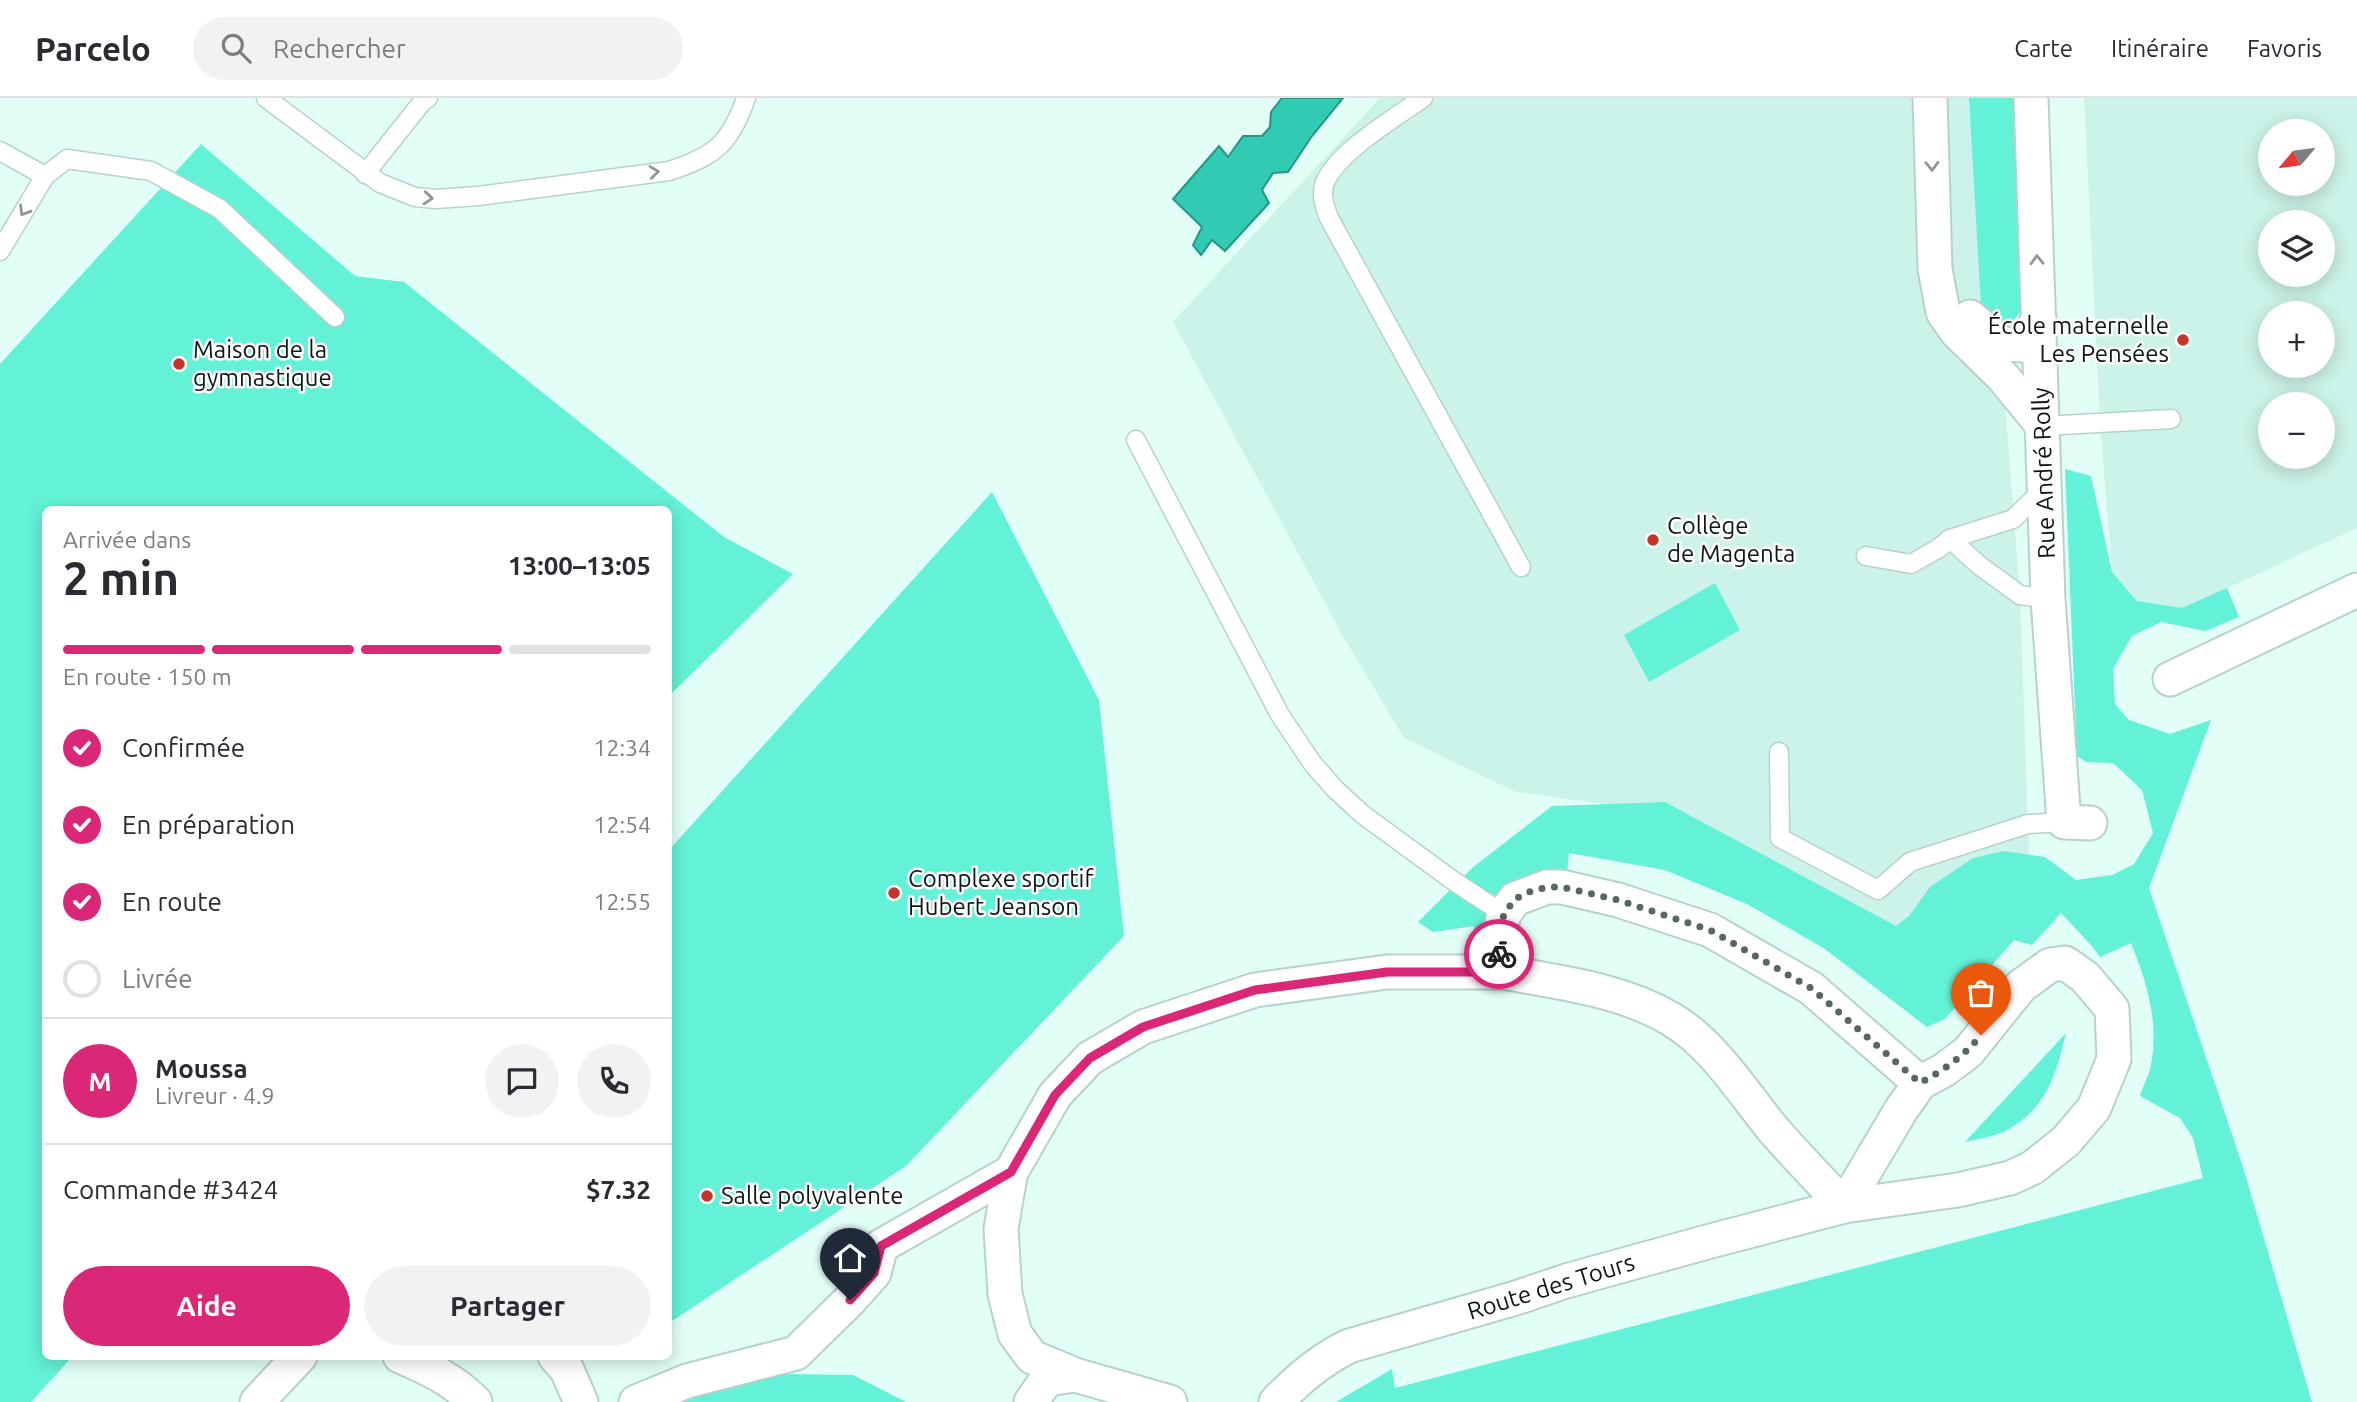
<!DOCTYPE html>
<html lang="fr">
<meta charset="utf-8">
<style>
:root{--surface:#fff;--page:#f2f2f3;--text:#2b2b33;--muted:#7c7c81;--line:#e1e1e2;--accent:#db2777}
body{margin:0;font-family:Ubuntu,sans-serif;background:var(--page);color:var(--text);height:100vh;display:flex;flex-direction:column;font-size:26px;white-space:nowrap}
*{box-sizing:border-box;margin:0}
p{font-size:23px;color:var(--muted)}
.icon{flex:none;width:38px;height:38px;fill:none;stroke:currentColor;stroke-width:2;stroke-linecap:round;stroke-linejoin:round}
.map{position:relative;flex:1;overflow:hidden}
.sheet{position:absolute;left:42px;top:408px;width:630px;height:854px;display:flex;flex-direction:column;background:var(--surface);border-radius:10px;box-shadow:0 4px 18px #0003}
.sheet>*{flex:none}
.needle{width:46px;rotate:241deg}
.fabs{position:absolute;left:2258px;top:21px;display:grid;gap:14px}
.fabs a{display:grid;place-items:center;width:77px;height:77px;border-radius:50%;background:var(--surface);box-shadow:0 4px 18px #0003;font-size:35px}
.pin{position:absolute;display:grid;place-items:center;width:60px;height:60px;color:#fff;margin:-72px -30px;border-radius:50% 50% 50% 0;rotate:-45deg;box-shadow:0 0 7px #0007}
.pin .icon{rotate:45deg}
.courier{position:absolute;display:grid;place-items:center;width:70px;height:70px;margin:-35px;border:5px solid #db2777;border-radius:50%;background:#fff;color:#222;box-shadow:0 2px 9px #0007}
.summary em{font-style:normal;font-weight:700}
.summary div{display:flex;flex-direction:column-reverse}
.summary{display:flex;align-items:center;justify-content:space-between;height:119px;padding:0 21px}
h1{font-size:46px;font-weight:700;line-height:52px}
.bar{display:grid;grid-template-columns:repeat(4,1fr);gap:10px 7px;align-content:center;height:84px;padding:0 21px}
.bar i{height:9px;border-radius:5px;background:var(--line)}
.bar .current{background:var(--accent)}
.bar p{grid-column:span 4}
.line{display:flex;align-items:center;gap:18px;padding:0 21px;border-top:2px solid var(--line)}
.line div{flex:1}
.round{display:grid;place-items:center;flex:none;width:74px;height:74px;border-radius:37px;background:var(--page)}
ol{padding:0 21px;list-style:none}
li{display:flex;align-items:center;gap:21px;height:77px}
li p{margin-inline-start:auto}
li .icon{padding:7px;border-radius:50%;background:var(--accent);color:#fff;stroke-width:4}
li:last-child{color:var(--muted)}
li i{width:38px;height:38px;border:4px solid var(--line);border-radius:50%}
.cta{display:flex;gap:14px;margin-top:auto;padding:14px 21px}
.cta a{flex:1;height:80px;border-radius:42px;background:var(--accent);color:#fff;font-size:28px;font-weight:700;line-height:80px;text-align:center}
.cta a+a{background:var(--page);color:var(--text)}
header{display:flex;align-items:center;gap:42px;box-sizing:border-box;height:98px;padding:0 35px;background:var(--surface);border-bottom:2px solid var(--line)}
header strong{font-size:33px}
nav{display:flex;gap:38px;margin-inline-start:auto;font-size:24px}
.search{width:490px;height:63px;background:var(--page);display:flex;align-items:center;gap:18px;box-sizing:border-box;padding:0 24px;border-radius:38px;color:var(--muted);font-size:26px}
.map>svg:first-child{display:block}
.built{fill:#ccf3e9;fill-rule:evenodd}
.green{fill:#63f2d7}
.water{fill:#30cbb2;stroke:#269583;stroke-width:2}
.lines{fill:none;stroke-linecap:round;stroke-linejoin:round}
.lane-casing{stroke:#b6d2cb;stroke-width:21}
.street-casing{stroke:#b6d2cb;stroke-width:37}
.lane{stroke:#fff;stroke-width:18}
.street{stroke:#fff;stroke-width:33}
.oneway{stroke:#929796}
.done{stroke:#576864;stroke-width:7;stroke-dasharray:0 12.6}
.route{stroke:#db2777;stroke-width:9}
.poi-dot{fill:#c2352a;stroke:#fff;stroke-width:2.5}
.labels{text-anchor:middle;stroke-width:5;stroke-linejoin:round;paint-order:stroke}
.poi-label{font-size:24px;fill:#0d1715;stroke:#fff;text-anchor:start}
.street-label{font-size:24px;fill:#0d1715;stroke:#fff}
</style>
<header>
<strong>Parcelo</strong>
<div class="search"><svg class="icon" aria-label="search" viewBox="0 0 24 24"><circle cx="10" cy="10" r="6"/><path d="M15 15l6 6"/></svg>Rechercher</div>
<nav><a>Carte</a><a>Itinéraire</a><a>Favoris</a></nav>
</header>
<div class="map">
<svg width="2357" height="1304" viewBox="0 0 2357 1304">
<rect width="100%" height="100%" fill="#e1fff7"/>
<!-- built -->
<g class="built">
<polygon points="1380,0 1994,0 2003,279 2020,497 2030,782 1917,845 1669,715 1516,694 1404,640 1344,540 1173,224"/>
<path d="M2084,0H2357V430L2182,511L2137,503L2112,474L2100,325ZM2270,33H2322V86H2270ZM2270,124H2322V177H2270ZM2270,215H2322V268H2270ZM2270,306H2322V359H2270Z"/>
</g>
<!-- green -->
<g class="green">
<polygon points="1969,0 2020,0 2029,205 2009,227 1992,225 1981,208"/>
<polygon points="201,46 355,178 404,184 724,439 793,476 669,598 668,411 46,411 46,1258 73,1258 31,1304 0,1304 0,266"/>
<path d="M2065,371L2091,378L2112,474L2137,503L2182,510L2227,490L2239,519L2205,533L2161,524L2132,538L2113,571L2115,606L2129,622L2170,636L2211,622L2149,790L2243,1069L2312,1304H1336L1392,1271L1395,1290L2203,1080L2193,1040L2180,1020L2140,998C2143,988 2149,977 2151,967C2159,923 2147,885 2131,845L2100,859L2091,847L2061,815L2032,847L2014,842L1945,921L1927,929L1825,851L1749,807L1665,772L1569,755L1567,777L1514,783L1485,813L1489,861L1473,862L1474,828L1433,834L1418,824L1472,770L1552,708L1665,704L1896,828L1909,818L1930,789L1973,760L2003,753L2045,759L2076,782L2112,777L2134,766L2153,735L2142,692L2113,665L2086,664L2077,658Z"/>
<polygon points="992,394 1099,602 1124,838 906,1068 669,1225 669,752"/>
<polygon points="1715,485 1740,532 1649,584 1624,537"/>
<path d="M2066,935C2056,977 2046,1013 2003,1034C1992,1039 1977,1041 1965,1044Z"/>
<polygon points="783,1276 853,1277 906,1304 677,1304 698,1293"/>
</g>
<!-- water -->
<polygon class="water" points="1282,0 1343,0 1312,38 1288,74 1273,75 1262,92 1269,105 1225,153 1212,142 1201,157 1193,147 1202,129 1173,101 1219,48 1228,59 1243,38 1262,38 1270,29 1271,14"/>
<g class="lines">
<!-- lane casing -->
<g class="lane-casing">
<g id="lane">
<path d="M266,0L380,85L415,99L436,101L478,98L669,73C715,58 730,46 746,0"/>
<path d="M1423,0C1396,19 1334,56 1324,87C1321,99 1325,109 1329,120L1521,469"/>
<polyline points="0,53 45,78 0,153"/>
<polyline points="365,76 423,3 428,0"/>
<polyline points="45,78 67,61 151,73 220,111 335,219"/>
<polyline points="2043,328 2171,321"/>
<polyline points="1136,342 1280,617 1313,666 1335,691 1362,716 1455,784 1504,816"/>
<polyline points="1950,441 1980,468 2020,497 2048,501"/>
<polyline points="1866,458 1911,466 1939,450 1950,441 2013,421 2044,391"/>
<polyline points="1779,654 1780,740 1878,792 1910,764 2028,726 2064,724"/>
</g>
</g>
<!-- street casing -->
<g class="street-casing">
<g id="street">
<polyline points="1930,0 1935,171 1943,214 1957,234 2003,279 2043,328"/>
<polyline points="2031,0 2048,501 2064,724 2090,725"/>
<polyline points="1970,219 2002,246 2024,247 2039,220"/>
<polyline points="2170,581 2357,492"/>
<path d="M1844,1108C1820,1082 1795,1057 1772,1030C1742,993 1712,945 1671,921C1620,891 1560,885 1503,874L1499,856L1500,834L1504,816L1515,801L1547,789H1562L1618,802L1710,832L1811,890L1920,985"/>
<path d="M400,1258C428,1270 454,1282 475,1304"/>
<polyline points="555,1258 567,1272 581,1304"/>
<polyline points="257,1304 300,1258"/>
<polyline points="636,1304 687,1283 796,1255 850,1202 874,1175 881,1148 1011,1074"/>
<polyline points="1031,1304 1047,1281 1075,1277"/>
<polyline points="1170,1304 1075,1277 1056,1269 1032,1259 1015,1236 1005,1196 1001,1131 1006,1101 1011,1074 1055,997 1090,960 1143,929 1255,892 1387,874 1503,874"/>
<path d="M1276,1304C1298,1281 1320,1262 1349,1248L1516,1200L1566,1183L1707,1144L1844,1108L1958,1092L2010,1080L2032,1070L2066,1043L2094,1010L2114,961L2112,911L2085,879L2065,865L2050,867L2021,888L1968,954L1944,972L1920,985L1901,1012L1844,1108"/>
</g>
</g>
<!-- lane -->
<use href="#lane" class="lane"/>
<!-- street -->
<use href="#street" class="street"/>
</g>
<!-- one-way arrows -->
<defs><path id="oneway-chevron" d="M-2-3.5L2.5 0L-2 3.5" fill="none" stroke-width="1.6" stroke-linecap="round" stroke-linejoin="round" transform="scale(1.75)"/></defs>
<g class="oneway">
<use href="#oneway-chevron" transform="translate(1932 68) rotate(88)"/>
<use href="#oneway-chevron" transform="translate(654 74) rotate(-7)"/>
<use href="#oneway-chevron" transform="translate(428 100) rotate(5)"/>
<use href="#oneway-chevron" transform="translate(24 113) rotate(121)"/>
<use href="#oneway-chevron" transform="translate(2037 162) rotate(-92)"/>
</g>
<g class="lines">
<!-- done -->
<path class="done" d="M1499,856L1500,834L1504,816L1515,801L1529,794L1547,789H1562L1618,802L1710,832L1811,890L1920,985C1944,972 1964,958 1981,937"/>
<!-- route -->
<polyline class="route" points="850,1202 874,1175 881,1148 1011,1074 1055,997 1090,960 1143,929 1255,892 1387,874 1503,874 1499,856"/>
</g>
<!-- markers -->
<g class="poi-dot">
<circle cx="2183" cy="242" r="7"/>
<circle cx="179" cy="266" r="7"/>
<circle cx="1653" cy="442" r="7"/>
<circle cx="894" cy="795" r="7"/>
<circle cx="707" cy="1098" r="7"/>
</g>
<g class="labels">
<!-- poi labels -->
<g class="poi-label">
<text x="2169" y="236" text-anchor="end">École maternelle<tspan x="2169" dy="28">Les Pensées</tspan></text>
<text x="193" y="260">Maison de la<tspan x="193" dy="28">gymnastique</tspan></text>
<text x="1667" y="436">Collège<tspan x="1667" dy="28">de Magenta</tspan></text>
<text x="908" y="789">Complexe sportif<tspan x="908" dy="28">Hubert Jeanson</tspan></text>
<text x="721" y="1106">Salle polyvalente</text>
</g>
<!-- street labels -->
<g class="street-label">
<text transform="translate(2044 375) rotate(-92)" y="8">Rue André Rolly</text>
<text transform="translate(1551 1189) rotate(-17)" y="8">Route des Tours</text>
</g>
</g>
</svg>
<div class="fabs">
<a><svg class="needle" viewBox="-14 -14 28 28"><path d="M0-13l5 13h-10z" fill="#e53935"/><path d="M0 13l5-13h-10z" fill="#7c7c81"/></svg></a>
<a><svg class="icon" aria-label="layers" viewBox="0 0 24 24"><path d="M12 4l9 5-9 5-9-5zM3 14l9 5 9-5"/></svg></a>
<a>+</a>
<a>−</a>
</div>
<div class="pin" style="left:1981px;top:937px;background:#ea580c"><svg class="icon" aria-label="bag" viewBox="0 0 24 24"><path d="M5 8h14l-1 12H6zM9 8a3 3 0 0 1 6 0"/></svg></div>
<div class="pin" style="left:850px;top:1202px;background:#1f2937"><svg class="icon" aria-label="home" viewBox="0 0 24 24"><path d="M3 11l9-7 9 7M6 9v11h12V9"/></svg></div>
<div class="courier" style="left:1499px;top:856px"><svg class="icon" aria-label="bike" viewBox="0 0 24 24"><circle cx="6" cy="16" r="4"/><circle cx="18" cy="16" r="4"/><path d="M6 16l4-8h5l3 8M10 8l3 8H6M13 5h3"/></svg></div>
<section class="sheet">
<div class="summary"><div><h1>2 min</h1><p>Arrivée dans</p></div><em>13:00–13:05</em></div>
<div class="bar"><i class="current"></i><i class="current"></i><i class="current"></i><i></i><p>En route · 150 m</p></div>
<ol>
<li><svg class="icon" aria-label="check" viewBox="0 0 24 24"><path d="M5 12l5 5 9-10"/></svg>Confirmée<p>12:34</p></li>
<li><svg class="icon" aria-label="check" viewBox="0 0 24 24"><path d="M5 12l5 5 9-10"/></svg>En préparation<p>12:54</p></li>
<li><svg class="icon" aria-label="check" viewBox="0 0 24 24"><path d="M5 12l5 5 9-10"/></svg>En route<p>12:55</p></li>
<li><i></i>Livrée</li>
</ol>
<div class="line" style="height:126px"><b class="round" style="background:var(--accent);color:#fff">M</b><div><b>Moussa</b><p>Livreur · 4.9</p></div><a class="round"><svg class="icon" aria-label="chat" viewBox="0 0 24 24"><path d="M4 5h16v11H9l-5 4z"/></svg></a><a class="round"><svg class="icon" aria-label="phone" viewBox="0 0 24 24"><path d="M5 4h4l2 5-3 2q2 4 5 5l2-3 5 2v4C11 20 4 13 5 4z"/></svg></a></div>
<div class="line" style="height:91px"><div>Commande #3424</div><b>$7.32</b></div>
<div class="cta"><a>Aide</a><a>Partager</a></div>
</section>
</div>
